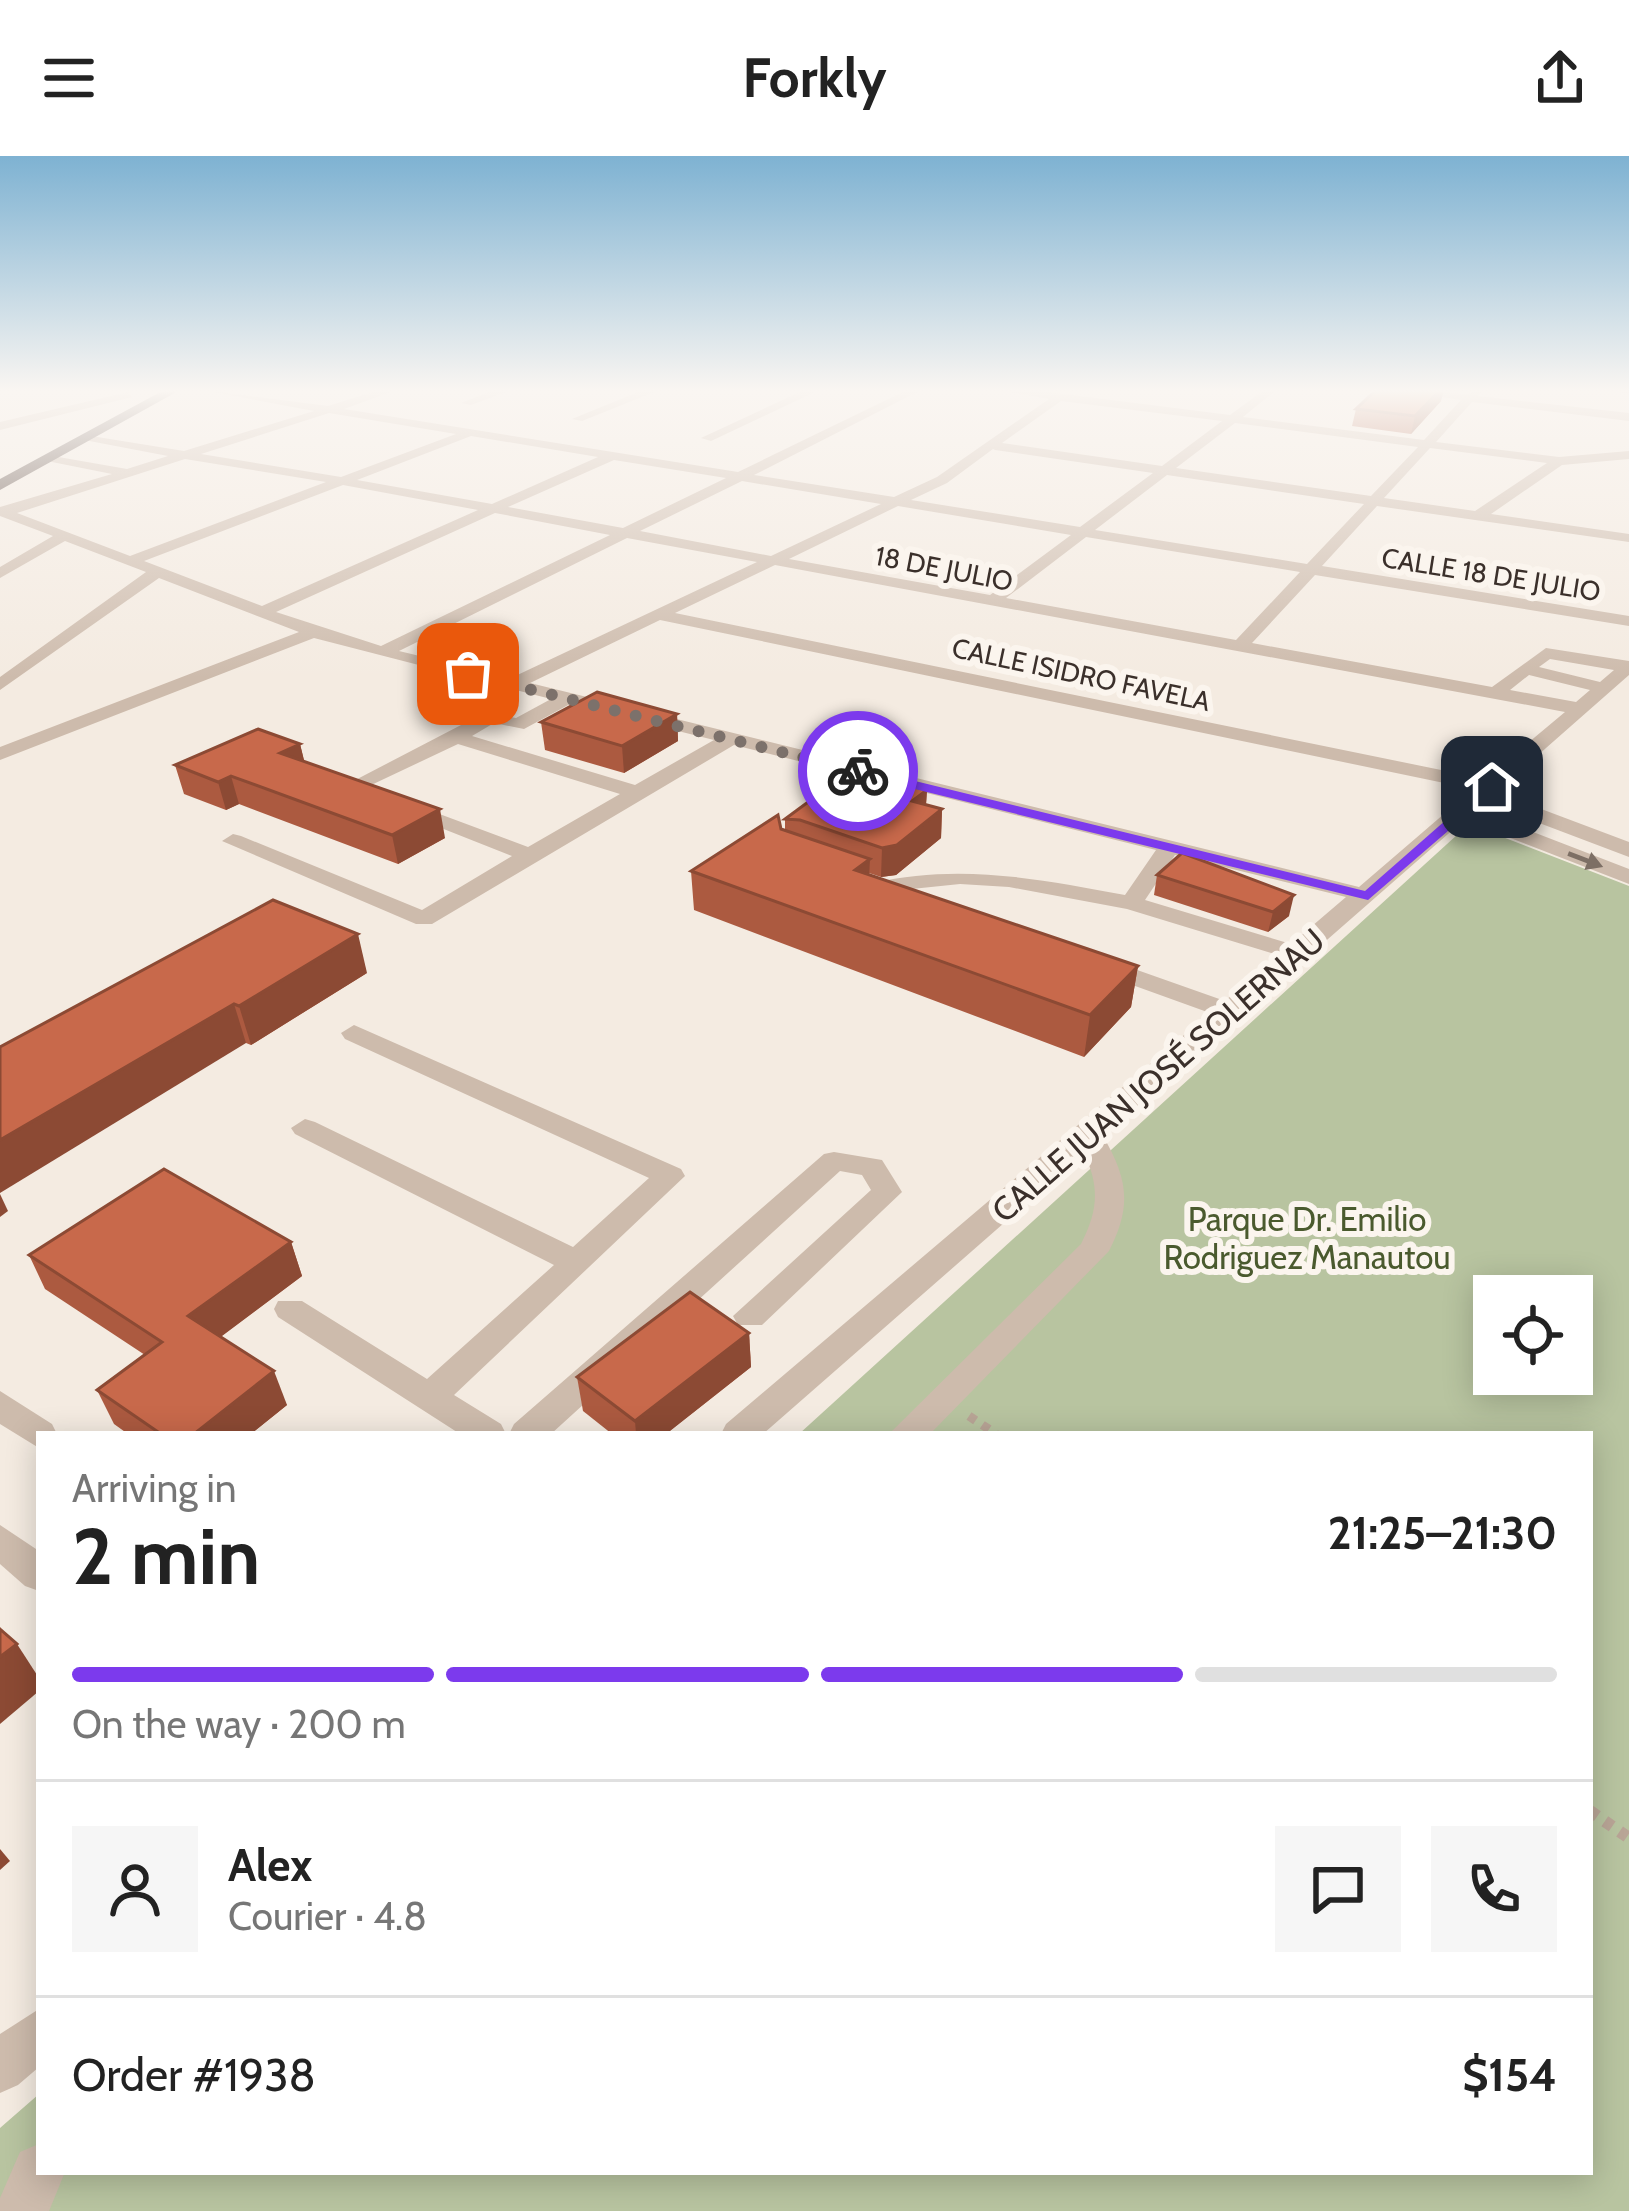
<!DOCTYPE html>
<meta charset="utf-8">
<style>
:root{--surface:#fff;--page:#f6f6f6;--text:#222;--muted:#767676;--line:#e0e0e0;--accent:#7c3aed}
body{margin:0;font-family:Cabin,sans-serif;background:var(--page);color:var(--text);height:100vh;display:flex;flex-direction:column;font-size:45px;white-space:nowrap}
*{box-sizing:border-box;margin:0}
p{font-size:39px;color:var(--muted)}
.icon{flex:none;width:66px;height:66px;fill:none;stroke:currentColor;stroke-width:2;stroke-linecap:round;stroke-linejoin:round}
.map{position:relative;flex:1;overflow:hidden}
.details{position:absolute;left:36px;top:1275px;width:1557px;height:744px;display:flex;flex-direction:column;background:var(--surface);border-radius:0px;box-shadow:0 6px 30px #0003}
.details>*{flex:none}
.controls{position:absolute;left:1473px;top:1119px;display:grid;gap:24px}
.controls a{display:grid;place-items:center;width:120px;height:120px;border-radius:0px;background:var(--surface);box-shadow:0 6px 30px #0003;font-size:60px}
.pin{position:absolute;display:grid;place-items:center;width:102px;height:102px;color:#fff;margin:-51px;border-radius:24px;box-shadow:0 6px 18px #0006}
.courier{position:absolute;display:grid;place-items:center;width:120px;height:120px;margin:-60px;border:9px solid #7c3aed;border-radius:50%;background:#fff;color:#222;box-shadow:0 3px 15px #0007}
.overview em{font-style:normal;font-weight:800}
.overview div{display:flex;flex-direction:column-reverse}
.overview{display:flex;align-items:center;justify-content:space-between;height:204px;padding:0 36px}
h1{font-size:78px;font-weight:800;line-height:90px}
.bar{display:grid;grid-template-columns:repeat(4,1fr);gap:18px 12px;align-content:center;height:144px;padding:0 36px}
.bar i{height:15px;border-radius:9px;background:var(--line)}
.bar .on{background:var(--accent)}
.bar p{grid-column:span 4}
.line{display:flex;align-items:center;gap:30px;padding:0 36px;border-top:3px solid var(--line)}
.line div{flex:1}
.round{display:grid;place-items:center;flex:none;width:126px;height:126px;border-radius:0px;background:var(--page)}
header{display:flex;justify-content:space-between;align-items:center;height:156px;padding:0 36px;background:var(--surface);font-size:54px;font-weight:800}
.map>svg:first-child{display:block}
.green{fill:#b8c4a0;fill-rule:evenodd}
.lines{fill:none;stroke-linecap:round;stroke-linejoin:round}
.path-far1{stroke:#b9a596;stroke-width:9;stroke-dasharray:8 8;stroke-linecap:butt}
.path{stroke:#b9a596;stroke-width:12;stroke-dasharray:9 9;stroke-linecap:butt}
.minor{fill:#cdbbac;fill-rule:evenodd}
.highway{fill:#5c4a42;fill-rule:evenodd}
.wall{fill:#ac5a40}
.shaded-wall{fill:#8c4a34}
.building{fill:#c8694b;stroke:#8c4a34;stroke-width:3}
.oneway{fill:#7d6f65}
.route{fill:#7c3aed}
.done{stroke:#7c716b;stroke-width:12;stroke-dasharray:0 21.6}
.labels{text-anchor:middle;stroke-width:12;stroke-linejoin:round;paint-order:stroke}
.far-street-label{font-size:27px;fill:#3b302b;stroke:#fbf5ee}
.street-label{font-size:33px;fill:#3b302b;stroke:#fbf5ee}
.park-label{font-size:33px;fill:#4a5a2e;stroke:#fbf5ee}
</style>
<header><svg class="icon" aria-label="menu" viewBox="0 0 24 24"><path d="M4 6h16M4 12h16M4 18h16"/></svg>Forkly<svg class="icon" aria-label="share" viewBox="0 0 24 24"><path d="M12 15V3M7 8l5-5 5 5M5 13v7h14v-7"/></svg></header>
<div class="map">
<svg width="1629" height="2055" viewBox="0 0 1629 2055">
<rect width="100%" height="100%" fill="#f4ebe1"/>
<!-- green -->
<path class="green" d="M1469,668L1629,730V2055H0V1972L39,1938V2016H1590V1278H799ZM1494,1140H1572V1218H1494Z"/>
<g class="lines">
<!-- path-far1 -->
<polyline class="path-far1" points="969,1260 996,1278"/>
<!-- path -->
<polyline class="path" points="1590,1655 1629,1682"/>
<!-- minor -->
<g class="minor">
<path d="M203,234L328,250L379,234H396L344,253L738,316L907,234H921L754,319L894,341L937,321L1049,243L999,234H1032L1230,259L1264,234H1276L1243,261L1424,284L1461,244L1398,234L1467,238L1482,234L1478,240L1629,257V265L1472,246L1436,286L1559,301L1629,295V303L1562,309L1491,358L1629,378V386L1377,350L1322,410L1629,460V470L1315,419L1252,487L1492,531L1546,492L1629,505V519L1496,636L1629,686V701L1484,646L1476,654L1629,713V728L1464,664L1103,980C1128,1023 1132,1050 1109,1095L930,1278H889L1081,1088C1098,1055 1100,1031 1084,997L763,1278H721L726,1268L1210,857L1088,813L1085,808L1088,803H1106L1225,845L1278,799L1127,753L1009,731L960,728L873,737V727C960,707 1039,723 1125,739L1156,694L734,589L432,768H416L222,685L233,678L241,680L422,754L512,700L340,632L486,556L516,562L551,543L314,482L0,604V591L299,476L159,422L0,534V521L146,416L65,385L0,422V411L53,380L0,360V351L112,318L47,305V299L127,313L168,300L79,283L85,279L184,295L314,255ZM1061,245L1222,265L1162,310L1002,287ZM329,257L456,278L341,321L201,298ZM1235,267L1418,291L1371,340L1176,312ZM471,280L598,301L492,348L357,324ZM1430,292L1547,307L1475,355L1384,342ZM993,293L995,294L1153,317L1080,371L911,344L947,327ZM185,303L326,326L130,400L17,357ZM614,304L726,322L623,372L508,351ZM1167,319L1364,348L1307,408L1095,374ZM742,325L881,348L771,400L640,375ZM343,329L478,354L262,450L144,405ZM898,350L1071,379L990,439L789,403ZM495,357L610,379L381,490L276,456ZM1086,381L1300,416L1236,484L1006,442ZM627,382L757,406L511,522L399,495ZM775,409L1565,556L1485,623L675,457ZM660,464L1473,633L1359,731L530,527ZM1550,503L1614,514L1600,526L1539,511ZM1529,519L1590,534L1576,546L1510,534ZM570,548L714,584L635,629L472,580L494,567L524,573ZM458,588L620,638L528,691L367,631ZM1175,699L1346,741L1291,788L1145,744Z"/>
<polygon points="494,234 511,234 471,249 461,247"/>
<polygon points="643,234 659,234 582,265 572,263"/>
<polygon points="804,234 819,234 711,285 701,282"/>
<polygon points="1618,234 1629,234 1629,238 1619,236"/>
<polygon points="128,236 132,241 0,274 0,266"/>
<polygon points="354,869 681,1013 685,1020 454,1239 501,1268 506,1278 460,1278 278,1161 274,1153 278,1145 302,1145 427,1223 554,1109 295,978 291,972 305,963 315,966 573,1091 649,1022 345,883 341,877"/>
<polygon points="834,996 882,1004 902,1036 762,1169 738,1169 733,1160 871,1034 862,1019 840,1015 551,1278 509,1278 514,1268 824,998"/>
<polygon points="0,1235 52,1268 57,1278 39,1278 39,1292 0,1268"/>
<polygon points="0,1369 39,1395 39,1435 25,1430 0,1408"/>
<polygon points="39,1853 39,1911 18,1929 0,1937 0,1878"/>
<polygon points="39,1988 39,2016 65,2016 49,2055 0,2055 0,2042 20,1996"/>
</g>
<!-- highway -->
<polygon class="highway" points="164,234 180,234 0,334 0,323"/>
</g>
<!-- wall -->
<g class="wall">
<polygon points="1441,245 1411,278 1352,270 1356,253"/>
<polygon points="677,558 678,585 624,617 545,594 541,566"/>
<polygon points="300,588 304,605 445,682 398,708 239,648 226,654 184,638 175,609"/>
<polygon points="927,634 926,649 942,653 941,682 896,719 881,721 869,717 869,719 1138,810 1131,851 1084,901 694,754 691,715 781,673 785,674 785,663"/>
<polygon points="1157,719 1289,760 1268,776 1154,739"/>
<polygon points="367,817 251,889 246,887 0,891"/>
<polygon points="291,1086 302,1120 220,1181 287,1249 251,1278 128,1278 114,1268 97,1234 145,1199 45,1133 29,1099"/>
<polygon points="749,1177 751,1211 666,1278 612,1278 583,1255 577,1221"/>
</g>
<!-- shaded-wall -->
<g class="shaded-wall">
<polygon points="1440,234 1444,234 1441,245 1411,278 1415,260"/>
<polygon points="677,558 678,585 624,617 622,590"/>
<polygon points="300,588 307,616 280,597"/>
<polygon points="231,620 239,648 226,654 218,626"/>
<polygon points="927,634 925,662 912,645"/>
<polygon points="440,653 445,682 398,708 392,679"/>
<polygon points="942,653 941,682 896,719 881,721 882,692"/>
<polygon points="870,703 868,742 855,714"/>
<polygon points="1294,739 1289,760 1268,776 1273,756"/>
<polygon points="358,778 367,817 251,889 239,850"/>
<polygon points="1138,810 1131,851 1084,901 1090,859"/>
<polygon points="234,848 246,887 0,1037 0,984"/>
<polygon points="0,1038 8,1055 0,1061"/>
<polygon points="291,1086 302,1120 202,1195 188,1160"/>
<polygon points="749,1177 751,1211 666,1278 636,1278 635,1265"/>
<polygon points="274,1215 287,1249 251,1278 194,1278"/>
<polygon points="17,1488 39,1522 39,1535 0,1568 0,1501"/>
<polygon points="0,1693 10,1705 0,1714"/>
</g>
<!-- building -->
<g class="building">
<polygon points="1376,234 1440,234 1415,260 1356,253"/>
<polygon points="597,536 677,558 622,590 541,566"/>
<polygon points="258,573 300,588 280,597 440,653 392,679 231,620 218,626 175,609"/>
<polygon points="853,613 927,634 912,645 942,653 897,689 882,692 800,664 785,663"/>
<polygon points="778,659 781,673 870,703 855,714 1138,810 1090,859 691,715"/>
<polygon points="1182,697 1294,739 1273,756 1157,719"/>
<polygon points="273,744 358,778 239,850 234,848 0,984 0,891"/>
<polygon points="164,1013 291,1086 188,1160 274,1215 194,1278 161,1278 97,1234 162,1186 29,1099"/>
<polygon points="690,1136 749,1177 635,1265 577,1221"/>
<polygon points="0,1473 17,1488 0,1501"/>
</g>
<!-- one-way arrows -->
<defs><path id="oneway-solid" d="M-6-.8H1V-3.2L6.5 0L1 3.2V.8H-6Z" transform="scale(3)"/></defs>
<use class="oneway" href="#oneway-solid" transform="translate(1585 704) rotate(21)"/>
<!-- sky -->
<linearGradient id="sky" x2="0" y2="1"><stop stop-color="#7eb2d2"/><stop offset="0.45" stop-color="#faf6f2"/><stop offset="1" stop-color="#faf6f2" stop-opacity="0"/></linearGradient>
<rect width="1629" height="522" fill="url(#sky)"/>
<!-- route -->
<polygon class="route" points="858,611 1365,735 1487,628 1499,631 1368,744 853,618"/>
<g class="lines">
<!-- done -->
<polyline class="done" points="468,518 858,615"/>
</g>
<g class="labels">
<!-- far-street labels -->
<g class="far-street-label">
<text transform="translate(944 413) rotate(11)" y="9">18 DE JULIO</text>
<text transform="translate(1491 419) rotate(9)" y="9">CALLE 18 DE JULIO</text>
<text transform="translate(1081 519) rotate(12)" y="9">CALLE ISIDRO FAVELA</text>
</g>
<!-- street labels -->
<g class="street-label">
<text transform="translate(1158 919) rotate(-41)" y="12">CALLE JUAN JOSÉ SOLERNAU</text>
</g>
<!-- park labels -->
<g class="park-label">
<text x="1307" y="1075">Parque Dr. Emilio<tspan x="1307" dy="38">Rodriguez Manautou</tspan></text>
</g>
</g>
</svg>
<div class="controls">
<a><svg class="icon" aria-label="locate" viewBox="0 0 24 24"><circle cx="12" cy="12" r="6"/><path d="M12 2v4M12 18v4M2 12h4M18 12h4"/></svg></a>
</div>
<div class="pin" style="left:468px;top:518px;background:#ea580c"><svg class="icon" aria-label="bag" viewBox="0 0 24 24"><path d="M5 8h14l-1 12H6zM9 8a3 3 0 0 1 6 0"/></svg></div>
<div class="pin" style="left:1492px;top:631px;background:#1f2937"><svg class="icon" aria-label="home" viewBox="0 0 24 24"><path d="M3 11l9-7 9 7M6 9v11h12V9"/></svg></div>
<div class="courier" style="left:858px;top:615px"><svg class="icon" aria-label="bike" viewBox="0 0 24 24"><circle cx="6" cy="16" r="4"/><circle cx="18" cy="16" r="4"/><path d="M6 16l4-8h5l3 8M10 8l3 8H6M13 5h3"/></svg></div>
<section class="details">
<div class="overview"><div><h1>2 min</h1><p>Arriving in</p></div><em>21:25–21:30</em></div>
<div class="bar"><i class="on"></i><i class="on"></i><i class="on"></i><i></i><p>On the way · 200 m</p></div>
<div class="line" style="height:216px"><a class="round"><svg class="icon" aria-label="person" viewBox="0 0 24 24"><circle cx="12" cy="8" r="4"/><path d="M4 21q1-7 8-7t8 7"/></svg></a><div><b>Alex</b><p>Courier · 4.8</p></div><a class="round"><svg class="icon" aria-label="chat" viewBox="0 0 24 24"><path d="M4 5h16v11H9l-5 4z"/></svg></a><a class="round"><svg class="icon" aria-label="phone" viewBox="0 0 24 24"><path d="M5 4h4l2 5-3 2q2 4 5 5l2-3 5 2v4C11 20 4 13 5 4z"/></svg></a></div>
<div class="line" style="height:156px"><div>Order #1938</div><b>$154</b></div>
</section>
</div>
